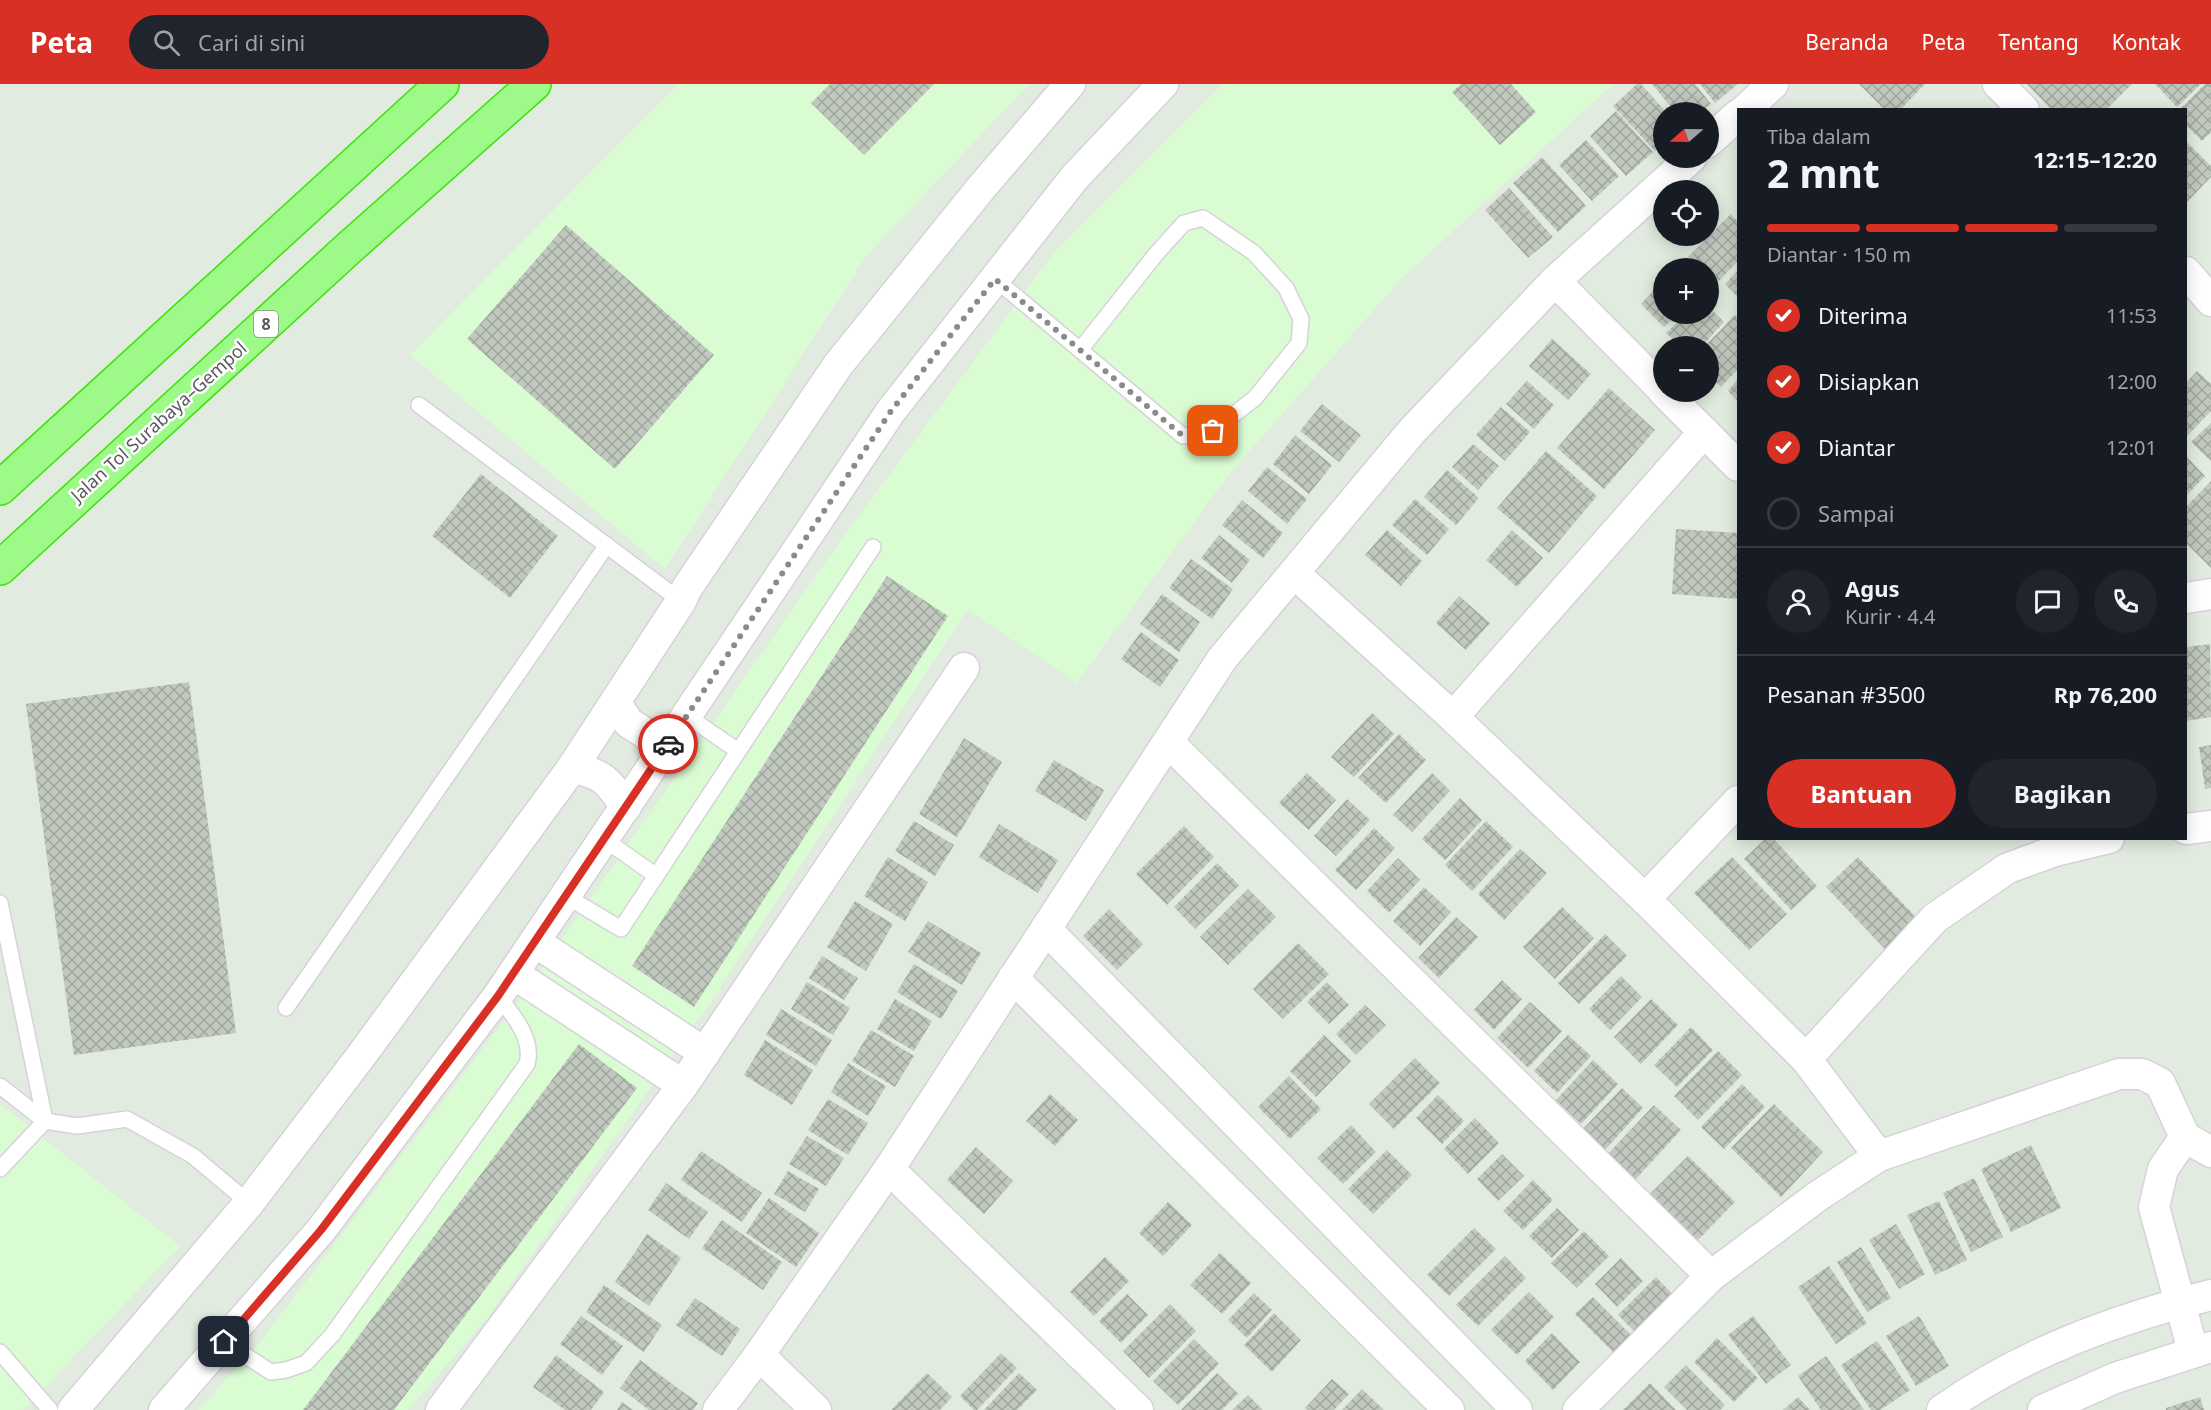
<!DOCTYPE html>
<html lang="id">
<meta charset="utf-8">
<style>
:root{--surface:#171b24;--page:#20242c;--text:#f1f3f6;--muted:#9ea1a6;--line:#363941;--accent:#d93025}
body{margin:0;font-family:"Noto Sans",sans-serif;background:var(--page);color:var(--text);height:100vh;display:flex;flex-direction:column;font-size:22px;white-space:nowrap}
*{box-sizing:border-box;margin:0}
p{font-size:20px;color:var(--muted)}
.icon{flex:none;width:33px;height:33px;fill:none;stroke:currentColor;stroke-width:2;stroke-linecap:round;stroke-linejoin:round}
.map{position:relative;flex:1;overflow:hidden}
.panel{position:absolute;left:1737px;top:24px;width:450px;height:732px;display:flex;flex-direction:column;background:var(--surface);border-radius:0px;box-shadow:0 3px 15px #0003}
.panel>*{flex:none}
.needle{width:39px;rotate:250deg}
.tools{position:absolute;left:1653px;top:18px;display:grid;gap:12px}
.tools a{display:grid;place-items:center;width:66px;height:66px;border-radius:50%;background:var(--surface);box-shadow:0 3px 15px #0003;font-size:30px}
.pin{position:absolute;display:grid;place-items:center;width:51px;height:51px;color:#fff;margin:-26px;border-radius:12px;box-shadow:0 3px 9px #0006}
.courier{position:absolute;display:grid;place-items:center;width:60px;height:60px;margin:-30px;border:4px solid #d93025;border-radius:50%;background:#fff;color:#222;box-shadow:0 2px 8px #0007}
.headline em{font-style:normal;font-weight:700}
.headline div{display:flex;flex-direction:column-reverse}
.headline{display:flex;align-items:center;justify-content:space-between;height:102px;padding:0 30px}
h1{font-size:39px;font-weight:700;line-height:45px}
.bar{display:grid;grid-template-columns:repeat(4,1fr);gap:9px 6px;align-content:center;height:72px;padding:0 30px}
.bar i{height:8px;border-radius:4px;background:var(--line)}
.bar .selected{background:var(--accent)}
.bar p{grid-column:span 4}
.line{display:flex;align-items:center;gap:15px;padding:0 30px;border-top:2px solid var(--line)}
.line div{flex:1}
.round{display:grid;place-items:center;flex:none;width:63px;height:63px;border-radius:32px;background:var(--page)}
ol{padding:0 30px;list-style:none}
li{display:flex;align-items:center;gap:18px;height:66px}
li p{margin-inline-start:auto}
li .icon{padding:6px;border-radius:50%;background:var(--accent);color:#fff;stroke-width:4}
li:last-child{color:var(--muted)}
li i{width:33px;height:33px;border:3px solid var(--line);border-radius:50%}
.cta{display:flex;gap:12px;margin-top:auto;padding:12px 30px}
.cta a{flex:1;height:69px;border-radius:36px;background:var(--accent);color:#fff;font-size:24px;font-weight:700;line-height:69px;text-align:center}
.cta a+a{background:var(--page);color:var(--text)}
header{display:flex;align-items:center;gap:36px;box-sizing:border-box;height:84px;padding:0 30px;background:var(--accent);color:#fff}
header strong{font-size:28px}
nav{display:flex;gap:33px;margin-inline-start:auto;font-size:21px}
.search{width:420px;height:54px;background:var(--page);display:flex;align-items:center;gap:15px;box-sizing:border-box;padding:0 21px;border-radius:33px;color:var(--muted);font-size:22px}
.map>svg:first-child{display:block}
.commercial{fill:#dafcd3}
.building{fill:url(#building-cross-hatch)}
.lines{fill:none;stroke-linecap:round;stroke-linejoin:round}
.lane-casing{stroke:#d7d2d9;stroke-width:18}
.street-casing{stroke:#d7d2d9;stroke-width:33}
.highway-casing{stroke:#3ce307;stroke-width:36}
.lane{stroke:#fff;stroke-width:15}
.street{stroke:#fff;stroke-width:30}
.highway{stroke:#9df988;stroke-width:33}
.done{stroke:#8b8b8c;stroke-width:6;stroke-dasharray:0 10.8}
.route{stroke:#d93025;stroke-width:8}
.labels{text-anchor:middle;stroke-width:5;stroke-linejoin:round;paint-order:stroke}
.shield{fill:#fff;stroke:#8e8a90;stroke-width:1.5}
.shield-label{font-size:16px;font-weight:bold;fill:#5d5860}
.street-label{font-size:18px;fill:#5d5860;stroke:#fff}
</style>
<header>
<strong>Peta</strong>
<div class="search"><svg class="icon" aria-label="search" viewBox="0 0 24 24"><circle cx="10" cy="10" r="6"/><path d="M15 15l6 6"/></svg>Cari di sini</div>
<nav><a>Beranda</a><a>Peta</a><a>Tentang</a><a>Kontak</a></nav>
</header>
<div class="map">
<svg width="2211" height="1326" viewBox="0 0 2211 1326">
<defs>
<pattern id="building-cross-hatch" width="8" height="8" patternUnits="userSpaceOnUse" patternTransform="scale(1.5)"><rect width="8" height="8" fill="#c1c9be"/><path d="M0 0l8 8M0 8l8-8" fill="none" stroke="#a0a69e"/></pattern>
</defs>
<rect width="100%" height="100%" fill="#e1ebdf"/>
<!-- commercial -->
<g class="commercial">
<polygon points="678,0 1029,0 867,171 665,485 410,271"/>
<polygon points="1223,0 1613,0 1401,195 1227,393 1077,599 967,526 709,921 487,1234 408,1326 198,1326 260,1258 515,922 841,456 1056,166"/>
<polygon points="0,1020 180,1162 23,1326 0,1326"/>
</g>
<!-- building -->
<g class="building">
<polygon points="830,0 934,0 864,71 811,19"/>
<polygon points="1461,0 1511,0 1536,28 1500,61 1452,8"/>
<polygon points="1637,0 1641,0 1666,28 1664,28 1664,59 1655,67 1613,22"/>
<polygon points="1652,0 1695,0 1711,20 1701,28 1675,28"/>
<polygon points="1700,0 1738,0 1715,19"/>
<polygon points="1859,0 1925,0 1900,26 1885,26"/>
<polygon points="2027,0 2132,0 2106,26 2052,26"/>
<polygon points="2155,0 2201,0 2177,23"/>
<polygon points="2205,0 2211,0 2211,48 2202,57 2186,41 2186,26 2179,26"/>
<polygon points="1616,27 1653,68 1626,92 1590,52"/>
<polygon points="1586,56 1619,92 1592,117 1559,81"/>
<polygon points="2187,58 2211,82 2211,93 2186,119 2186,60"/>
<polygon points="1542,73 1586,122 1558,148 1513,99"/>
<polygon points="1509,104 1553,153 1528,174 1485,126"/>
<polygon points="1731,130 1738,138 1738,177 1715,201 1708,193 1708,184 1700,184 1688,173"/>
<polygon points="566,141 714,271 615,385 467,255"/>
<polygon points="1738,186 1738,213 1725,200"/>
<polygon points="1664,196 1664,230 1677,230 1664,243 1641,220"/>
<polygon points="1708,222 1724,238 1702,262 1681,262 1666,249 1686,230 1708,230"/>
<polygon points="1735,231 1738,234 1738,285 1721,303 1708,290 1708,262 1705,262"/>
<polygon points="1552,255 1591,290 1568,316 1529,282"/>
<polygon points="2197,287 2211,300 2211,327 2187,352 2186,299"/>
<polygon points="1738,295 1738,318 1728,307"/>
<polygon points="1527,297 1554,321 1534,345 1506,320"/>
<polygon points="1609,304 1655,346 1604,405 1557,364"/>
<polygon points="1322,320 1361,351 1339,378 1300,347"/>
<polygon points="1501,323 1530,348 1505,377 1476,351"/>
<polygon points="2211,339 2211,377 2191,358"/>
<polygon points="1295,351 1332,381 1309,410 1273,380"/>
<polygon points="1473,360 1499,382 1478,406 1452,383"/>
<polygon points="1546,367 1597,412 1549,469 1497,424"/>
<polygon points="2186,372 2205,392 2186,412"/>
<polygon points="1267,383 1307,415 1287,440 1248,407"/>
<polygon points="1447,386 1479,414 1456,441 1424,413"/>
<polygon points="481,390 558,452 510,514 432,452"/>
<polygon points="2211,397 2211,484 2186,459 2186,423"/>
<polygon points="1415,415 1449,445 1427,471 1392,441"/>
<polygon points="1242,416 1283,449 1263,474 1222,441"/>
<polygon points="1676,445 1738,449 1738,515 1672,510"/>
<polygon points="1387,446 1422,477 1401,502 1365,471"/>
<polygon points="1512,446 1543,474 1517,503 1486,476"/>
<polygon points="1219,451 1250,476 1232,499 1201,474"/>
<polygon points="1191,475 1233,505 1212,535 1169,504"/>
<polygon points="887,492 948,532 694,923 632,882"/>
<polygon points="1162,510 1200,538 1179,568 1140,540"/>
<polygon points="1459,512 1490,539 1466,566 1436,539"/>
<polygon points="1141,548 1179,576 1160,603 1121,575"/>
<polygon points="2210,560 2211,633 2186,637 2186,563"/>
<polygon points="189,598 236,949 74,971 26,620"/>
<polygon points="1372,629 1394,650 1354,693 1331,673"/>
<polygon points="1399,650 1426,676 1386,719 1358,694"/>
<polygon points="964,654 1002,678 957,753 919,730"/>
<polygon points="2211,661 2211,704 2205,705 2199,663"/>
<polygon points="1054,676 1104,706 1086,737 1035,707"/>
<polygon points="1307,689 1336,716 1309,746 1279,719"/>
<polygon points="1432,689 1450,707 1412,748 1393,731"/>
<polygon points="1460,714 1482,736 1445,776 1422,755"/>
<polygon points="1347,715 1370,736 1336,772 1314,752"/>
<polygon points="914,737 954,761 935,792 895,767"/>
<polygon points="1486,737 1513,763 1472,807 1445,781"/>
<polygon points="999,740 1058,776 1038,809 979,773"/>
<polygon points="1184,742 1214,773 1167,821 1136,790"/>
<polygon points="1374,744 1395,764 1356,806 1335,786"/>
<polygon points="1766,754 1773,754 1817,802 1791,826 1744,775"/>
<polygon points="1520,765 1547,789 1504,836 1478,810"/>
<polygon points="888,773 928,798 905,837 864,812"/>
<polygon points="1732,773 1787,830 1749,866 1694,809"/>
<polygon points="1858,773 1917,834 1885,865 1826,803"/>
<polygon points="1398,774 1420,796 1389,829 1367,807"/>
<polygon points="1217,779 1239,801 1195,845 1174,823"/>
<polygon points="1424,803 1451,828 1420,862 1393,837"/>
<polygon points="1248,805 1276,833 1228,881 1200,853"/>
<polygon points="855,817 893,840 866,887 827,863"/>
<polygon points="1562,823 1594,854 1555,895 1523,863"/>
<polygon points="1109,825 1143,860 1117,886 1083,852"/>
<polygon points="1456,833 1478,853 1439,894 1418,874"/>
<polygon points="928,837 981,869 962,901 908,868"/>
<polygon points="1605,850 1627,872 1579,920 1558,899"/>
<polygon points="1298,859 1329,890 1283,935 1253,905"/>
<polygon points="822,872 858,894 844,916 809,894"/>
<polygon points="914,880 958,907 941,935 897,908"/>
<polygon points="1621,892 1642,913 1610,946 1589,925"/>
<polygon points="1502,896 1522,915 1494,946 1474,926"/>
<polygon points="807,898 850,924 833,951 791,925"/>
<polygon points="1327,898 1349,921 1329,940 1307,918"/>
<polygon points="895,915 932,937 914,967 877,945"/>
<polygon points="1651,915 1678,941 1641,980 1614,953"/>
<polygon points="1530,918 1562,947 1528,984 1497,954"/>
<polygon points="1365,921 1386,941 1356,971 1336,950"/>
<polygon points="781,925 832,956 816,982 766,951"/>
<polygon points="1691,943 1713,966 1677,1003 1654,981"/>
<polygon points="871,946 914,972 895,1003 852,977"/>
<polygon points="1324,951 1351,977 1316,1013 1290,987"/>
<polygon points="1568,951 1591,972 1557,1009 1534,987"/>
<polygon points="765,956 813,986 792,1021 744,991"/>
<polygon points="579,960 637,1004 394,1326 303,1326"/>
<polygon points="1718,967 1742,991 1698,1036 1674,1012"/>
<polygon points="1415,974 1440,999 1394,1045 1369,1020"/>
<polygon points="1593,976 1618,1000 1581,1040 1556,1016"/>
<polygon points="848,979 886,1002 868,1032 831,1008"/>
<polygon points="1289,992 1321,1025 1290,1055 1258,1023"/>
<polygon points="1742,1000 1765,1023 1724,1065 1701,1043"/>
<polygon points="1622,1004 1643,1024 1604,1067 1581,1047"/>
<polygon points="1050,1010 1078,1036 1055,1062 1026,1037"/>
<polygon points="1438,1011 1464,1037 1442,1060 1416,1034"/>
<polygon points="828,1015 868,1039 848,1071 808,1046"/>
<polygon points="1774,1020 1823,1068 1781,1113 1731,1064"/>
<polygon points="1654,1021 1681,1046 1634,1097 1607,1071"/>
<polygon points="1475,1034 1499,1059 1468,1090 1444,1065"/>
<polygon points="1351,1041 1376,1068 1343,1100 1317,1074"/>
<polygon points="807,1052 844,1074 826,1102 789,1080"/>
<polygon points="2031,1061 2061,1124 2011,1148 1981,1085"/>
<polygon points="976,1063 1013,1097 984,1130 947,1096"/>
<polygon points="1387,1066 1412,1091 1373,1130 1348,1105"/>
<polygon points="701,1067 762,1109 742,1138 681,1096"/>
<polygon points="1502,1070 1524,1092 1498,1117 1477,1095"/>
<polygon points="1688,1072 1735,1118 1697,1157 1649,1111"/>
<polygon points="788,1087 819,1105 805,1128 774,1110"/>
<polygon points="1974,1094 2003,1153 1971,1168 1943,1109"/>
<polygon points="1533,1096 1553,1116 1523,1146 1503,1127"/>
<polygon points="666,1099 708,1128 689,1155 648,1126"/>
<polygon points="769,1114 819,1149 796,1183 746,1149"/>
<polygon points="1939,1117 1967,1176 1935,1191 1907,1131"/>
<polygon points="1168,1118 1192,1141 1163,1172 1139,1149"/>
<polygon points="1557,1124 1579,1146 1552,1174 1529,1152"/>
<polygon points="722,1136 782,1178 763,1206 702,1164"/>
<polygon points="1896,1140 1925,1190 1899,1205 1869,1156"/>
<polygon points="1474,1144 1496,1165 1449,1212 1427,1191"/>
<polygon points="1584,1147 1609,1172 1577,1204 1551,1179"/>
<polygon points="647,1150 681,1174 649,1222 615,1198"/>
<polygon points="1861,1163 1891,1214 1867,1228 1837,1178"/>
<polygon points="1220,1169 1251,1199 1222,1230 1190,1201"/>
<polygon points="1505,1172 1526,1194 1478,1242 1456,1221"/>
<polygon points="1105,1173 1129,1197 1094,1232 1070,1208"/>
<polygon points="1621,1174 1643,1197 1617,1223 1595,1200"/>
<polygon points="1829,1182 1867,1239 1836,1260 1798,1203"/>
<polygon points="1656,1193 1676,1214 1639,1252 1618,1231"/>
<polygon points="604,1201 662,1241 644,1268 586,1228"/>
<polygon points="1529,1208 1554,1233 1517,1271 1491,1246"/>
<polygon points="1254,1209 1272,1226 1247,1254 1228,1236"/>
<polygon points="1127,1210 1148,1231 1121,1259 1099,1237"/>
<polygon points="1593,1213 1635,1255 1617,1272 1575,1230"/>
<polygon points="695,1214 740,1245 722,1272 676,1241"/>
<polygon points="1170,1220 1196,1247 1149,1294 1123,1267"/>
<polygon points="1274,1229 1301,1256 1272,1288 1244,1261"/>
<polygon points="581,1232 623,1262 602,1291 560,1260"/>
<polygon points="1753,1232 1791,1281 1766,1300 1728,1251"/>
<polygon points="1919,1232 1949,1282 1916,1302 1886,1252"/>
<polygon points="1552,1249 1580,1278 1553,1306 1525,1277"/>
<polygon points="1717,1254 1758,1294 1734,1318 1694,1278"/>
<polygon points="1194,1255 1219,1280 1178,1321 1153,1297"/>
<polygon points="1877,1257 1910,1306 1880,1326 1871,1326 1841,1281"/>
<polygon points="1001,1269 1017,1284 977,1326 974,1326 960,1312"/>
<polygon points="556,1271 604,1308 591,1326 565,1326 533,1303"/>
<polygon points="1826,1272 1864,1326 1821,1326 1798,1292"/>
<polygon points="640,1276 698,1319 693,1326 649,1326 620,1304"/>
<polygon points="1686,1281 1725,1321 1720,1326 1687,1326 1664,1303"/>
<polygon points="927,1289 952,1313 940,1326 891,1326"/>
<polygon points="1019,1289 1037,1306 1017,1326 984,1326"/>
<polygon points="1217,1289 1238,1310 1222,1326 1181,1326"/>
<polygon points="1332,1295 1349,1310 1334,1326 1307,1326 1305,1324"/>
<polygon points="1650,1299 1676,1326 1623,1326"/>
<polygon points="1362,1305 1384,1326 1342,1326"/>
<polygon points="1248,1311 1263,1326 1232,1326"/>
<polygon points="1798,1313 1810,1326 1783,1326"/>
<polygon points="2200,1313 2204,1326 2166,1326 2166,1324"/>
<polygon points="622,1318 633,1326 617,1326"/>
</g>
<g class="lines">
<!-- lane casing -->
<g class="lane-casing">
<g id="lane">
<polyline points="995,195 1183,352 1213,347 1255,314 1299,259 1301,235 1286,204 1254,169 1203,134 1184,139 1156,170 1080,266"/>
<polyline points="419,321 681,517"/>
<polyline points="687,632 738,667"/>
<polyline points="604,755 655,791"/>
<polyline points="566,812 621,845 873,463"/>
<polyline points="0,819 45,1037 0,1085"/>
<polyline points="286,924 607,461"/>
<polyline points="0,1002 45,1037 77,1042 127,1035 193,1072 249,1119"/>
<path d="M224,1258L271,1288L286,1286L306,1279L332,1251L527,980C534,955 513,931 498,912"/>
<polyline points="0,1268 50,1326"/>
</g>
</g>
<!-- street casing -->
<g class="street-casing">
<g id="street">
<polyline points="1998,0 2024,26"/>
<polyline points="1745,26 1773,0"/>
<polyline points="1708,58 1738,31"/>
<polyline points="2186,188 2211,217"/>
<polyline points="1555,197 1664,307"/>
<polyline points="1664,308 1738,382"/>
<polyline points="1294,489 1453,633 1645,815 1806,975 1879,1072"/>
<polyline points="2186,514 2211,510"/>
<polyline points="615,618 629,639 648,651 673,653"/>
<polyline points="1453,633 1704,348"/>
<polyline points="1169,659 1711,1192"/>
<path d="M572,684C603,689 609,698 626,723"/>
<polyline points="2186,745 2211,742"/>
<polyline points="1645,815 1738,717"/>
<polyline points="1046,845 1517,1326"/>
<polyline points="535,858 705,969"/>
<polyline points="514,890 683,1001"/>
<polyline points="1013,894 1449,1326"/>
<polyline points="1806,975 1935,834 2008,784 2055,767 2109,754"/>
<polyline points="889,1085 1138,1326"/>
<polyline points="2193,1267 2154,1123 2163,1085 2185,1053 2211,1068"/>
<polyline points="759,1271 816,1326"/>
<polyline points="73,1326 249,1119 361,972 572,684 681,517 687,504 838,281 981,104 1070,0"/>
<polyline points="164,1326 321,1146 498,912 891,327 1075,93 1163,0"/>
<polyline points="441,1326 683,1001 964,584"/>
<polyline points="718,1326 759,1271 889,1085 1222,575 1412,347 1555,197 1691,74"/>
<polyline points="1578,1326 1711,1192 1818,1112 1879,1072 2119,990 2142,990 2160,999 2185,1053"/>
<path d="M1942,1326C2023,1269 2116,1235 2211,1211"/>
<polyline points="2043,1326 2115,1294 2211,1263"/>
</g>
</g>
<!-- highway casing -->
<g class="highway-casing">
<g id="highway">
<polyline points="0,404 442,0"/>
<polyline points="0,484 350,163 534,0"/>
</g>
</g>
<!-- lane -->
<use href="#lane" class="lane"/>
<!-- street -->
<use href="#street" class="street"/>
<!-- highway -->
<use href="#highway" class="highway"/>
</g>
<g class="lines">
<!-- done -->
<polyline class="done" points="668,660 891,327 995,195 1183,352 1213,347"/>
<!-- route -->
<polyline class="route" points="224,1258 321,1146 498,912 668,660"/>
</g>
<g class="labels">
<!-- shield labels -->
<rect class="shield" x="254" y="227" width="24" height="26" rx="4.5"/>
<g class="shield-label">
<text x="266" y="246">8</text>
</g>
<!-- street labels -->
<g class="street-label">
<text transform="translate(159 338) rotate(-42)" y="6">Jalan Tol Surabaya–Gempol</text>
</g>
</g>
</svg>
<div class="tools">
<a><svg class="needle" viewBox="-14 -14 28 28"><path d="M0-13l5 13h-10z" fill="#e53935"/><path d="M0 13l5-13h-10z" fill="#9ea1a6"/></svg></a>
<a><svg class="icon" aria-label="locate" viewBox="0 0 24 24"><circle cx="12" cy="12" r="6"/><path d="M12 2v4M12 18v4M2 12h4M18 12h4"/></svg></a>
<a>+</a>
<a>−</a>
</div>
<div class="pin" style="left:1213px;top:347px;background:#ea580c"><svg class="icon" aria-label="bag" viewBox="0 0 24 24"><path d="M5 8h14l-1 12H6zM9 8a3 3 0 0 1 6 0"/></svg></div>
<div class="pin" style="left:224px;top:1258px;background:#1f2937"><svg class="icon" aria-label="home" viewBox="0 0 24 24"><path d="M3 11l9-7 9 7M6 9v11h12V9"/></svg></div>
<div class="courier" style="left:668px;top:660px"><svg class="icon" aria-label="car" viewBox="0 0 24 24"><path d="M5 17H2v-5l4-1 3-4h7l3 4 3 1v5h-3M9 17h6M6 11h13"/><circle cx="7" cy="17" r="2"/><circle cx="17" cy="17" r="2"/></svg></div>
<section class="panel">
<div class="headline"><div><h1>2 mnt</h1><p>Tiba dalam</p></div><em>12:15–12:20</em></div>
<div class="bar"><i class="selected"></i><i class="selected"></i><i class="selected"></i><i></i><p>Diantar · 150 m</p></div>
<ol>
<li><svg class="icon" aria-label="check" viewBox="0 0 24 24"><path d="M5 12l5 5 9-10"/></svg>Diterima<p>11:53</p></li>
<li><svg class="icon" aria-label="check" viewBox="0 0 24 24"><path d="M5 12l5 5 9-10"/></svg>Disiapkan<p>12:00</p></li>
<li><svg class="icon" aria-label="check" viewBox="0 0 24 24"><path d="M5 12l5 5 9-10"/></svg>Diantar<p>12:01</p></li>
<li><i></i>Sampai</li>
</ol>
<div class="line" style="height:108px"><a class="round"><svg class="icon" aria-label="person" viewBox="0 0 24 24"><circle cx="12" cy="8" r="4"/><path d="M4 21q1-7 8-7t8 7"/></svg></a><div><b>Agus</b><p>Kurir · 4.4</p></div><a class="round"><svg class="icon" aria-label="chat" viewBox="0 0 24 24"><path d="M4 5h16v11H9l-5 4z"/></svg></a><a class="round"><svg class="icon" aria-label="phone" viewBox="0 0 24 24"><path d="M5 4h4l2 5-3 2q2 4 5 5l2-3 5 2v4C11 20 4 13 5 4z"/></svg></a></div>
<div class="line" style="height:78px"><div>Pesanan #3500</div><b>Rp 76,200</b></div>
<div class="cta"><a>Bantuan</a><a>Bagikan</a></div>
</section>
</div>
